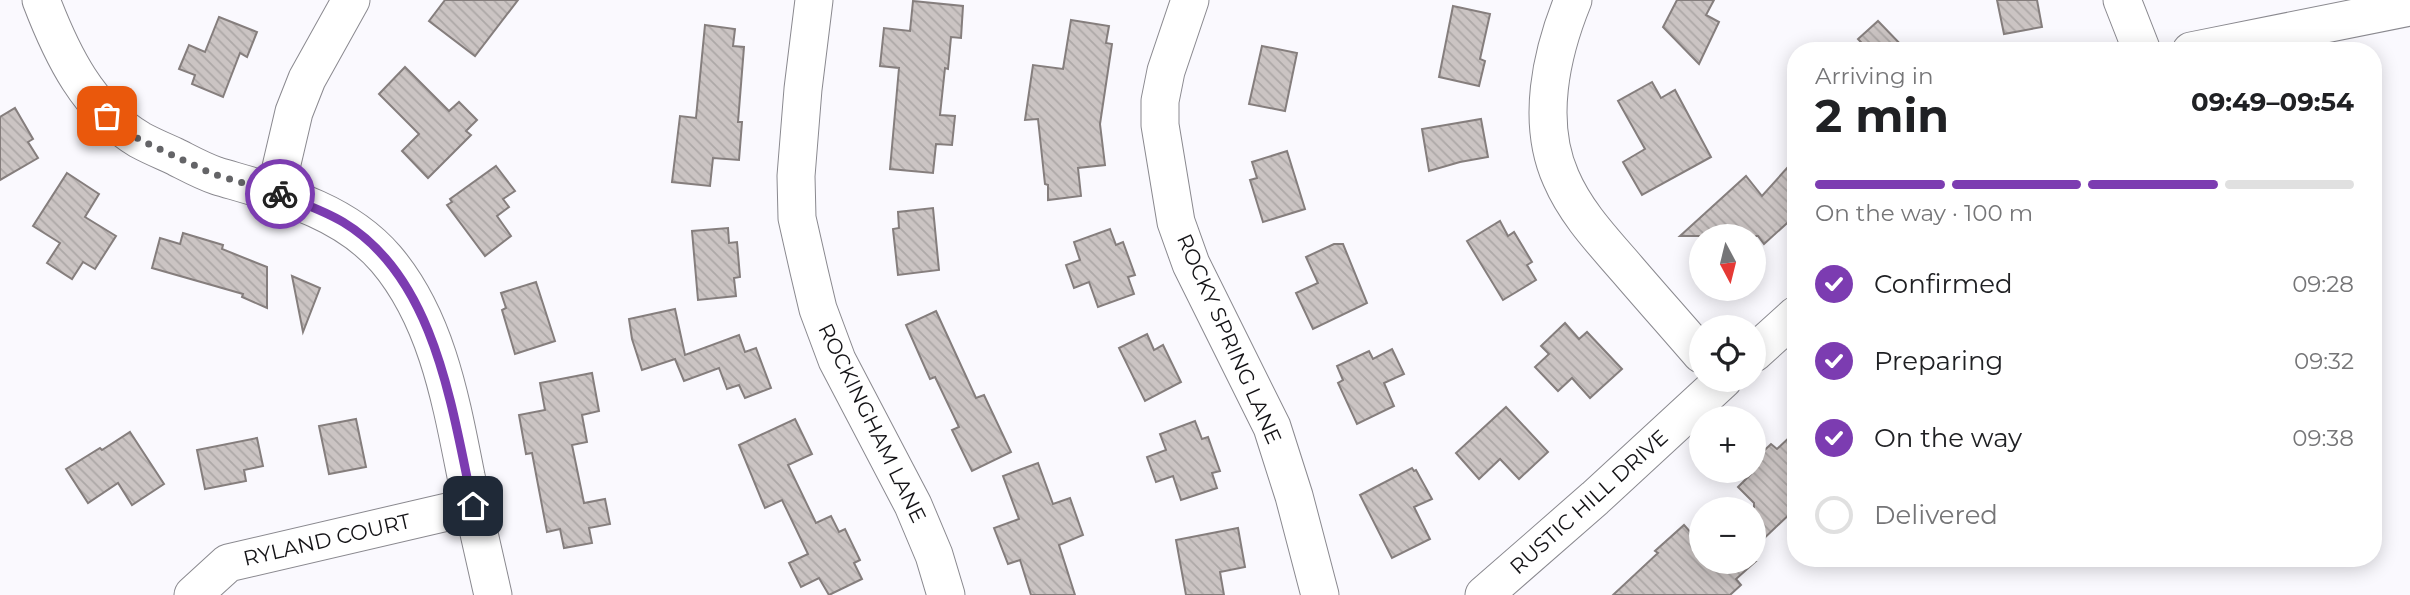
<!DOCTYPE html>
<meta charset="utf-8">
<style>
:root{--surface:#fff;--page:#f2f2f2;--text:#202124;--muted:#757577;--line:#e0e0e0;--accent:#7c3cb1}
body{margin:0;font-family:Montserrat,sans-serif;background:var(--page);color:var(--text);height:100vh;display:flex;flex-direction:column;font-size:26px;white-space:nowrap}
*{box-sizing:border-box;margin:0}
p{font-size:23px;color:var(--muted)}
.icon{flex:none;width:38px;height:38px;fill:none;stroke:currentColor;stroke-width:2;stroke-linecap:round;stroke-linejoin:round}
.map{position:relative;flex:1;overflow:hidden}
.details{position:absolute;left:1787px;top:42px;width:595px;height:525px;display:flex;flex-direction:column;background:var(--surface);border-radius:28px;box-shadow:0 4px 18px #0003}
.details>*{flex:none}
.needle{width:46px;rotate:173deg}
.controls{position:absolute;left:1689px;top:224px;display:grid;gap:14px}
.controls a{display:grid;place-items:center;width:77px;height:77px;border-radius:50%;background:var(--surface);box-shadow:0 4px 18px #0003;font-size:35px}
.pin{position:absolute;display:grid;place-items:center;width:60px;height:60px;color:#fff;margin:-30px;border-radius:14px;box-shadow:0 4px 10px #0006}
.courier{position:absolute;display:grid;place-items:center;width:70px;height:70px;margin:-35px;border:5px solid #7c3cb1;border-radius:50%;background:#fff;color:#222;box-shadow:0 2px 9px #0007}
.headline em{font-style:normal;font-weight:700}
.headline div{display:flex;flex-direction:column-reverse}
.headline{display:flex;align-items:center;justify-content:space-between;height:119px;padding:0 28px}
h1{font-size:46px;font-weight:700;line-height:52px}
.bar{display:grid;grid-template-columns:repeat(4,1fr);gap:10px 7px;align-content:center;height:84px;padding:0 28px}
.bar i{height:9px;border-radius:5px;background:var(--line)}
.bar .active{background:var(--accent)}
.bar p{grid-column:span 4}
ol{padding:0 28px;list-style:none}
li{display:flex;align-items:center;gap:21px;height:77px}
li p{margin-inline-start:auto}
li .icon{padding:7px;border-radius:50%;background:var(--accent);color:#fff;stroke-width:4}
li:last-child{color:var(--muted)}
li i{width:38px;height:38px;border:4px solid var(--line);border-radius:50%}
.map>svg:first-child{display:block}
.building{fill:url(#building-back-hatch);stroke:#857e7d;stroke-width:2}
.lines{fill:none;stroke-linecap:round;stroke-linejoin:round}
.minor-casing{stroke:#8a898f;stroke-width:39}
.minor{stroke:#fff;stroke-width:37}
.done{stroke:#646467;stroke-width:7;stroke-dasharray:0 12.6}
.route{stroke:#7c3cb1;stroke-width:9}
.labels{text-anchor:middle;stroke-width:5;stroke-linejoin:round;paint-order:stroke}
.street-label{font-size:21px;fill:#141316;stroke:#fff}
</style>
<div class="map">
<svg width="2410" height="595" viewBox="0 0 2410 595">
<defs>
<pattern id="building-back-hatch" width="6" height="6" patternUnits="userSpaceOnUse" patternTransform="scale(1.75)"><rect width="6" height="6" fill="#cbc4c3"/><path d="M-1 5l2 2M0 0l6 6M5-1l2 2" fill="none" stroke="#ada8a7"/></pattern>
</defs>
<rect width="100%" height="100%" fill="#faf9fe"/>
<!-- building -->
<g class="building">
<polygon points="445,0 518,0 475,56 429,21"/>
<polygon points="1677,0 1714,0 1706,15 1719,22 1699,64 1663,27"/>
<polygon points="1997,0 2037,0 2042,27 2004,34"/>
<polygon points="913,1 963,6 961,38 951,37 948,69 945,68 940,115 955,116 952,145 936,144 933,173 890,169 899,68 880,66 884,28 910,31"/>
<polygon points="1453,6 1490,14 1480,59 1485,61 1479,86 1439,77"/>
<polygon points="219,17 257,32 247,57 240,53 223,97 192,84 195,75 179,69 189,45 205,52"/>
<polygon points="1071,20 1109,26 1106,43 1112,44 1100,124 1105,165 1078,168 1081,196 1048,200 1048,185 1045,184 1038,119 1025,120 1033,65 1063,69"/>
<polygon points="1878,21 1907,51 1869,51 1858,39"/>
<polygon points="705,25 735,29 733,46 744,47 738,122 742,122 739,160 713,158 710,186 672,182 680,116 696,118"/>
<polygon points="1262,46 1297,53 1285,111 1249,104"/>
<polygon points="405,67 449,111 459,102 477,120 466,131 471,135 428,178 402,151 419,134 379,94"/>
<polygon points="1652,82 1661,98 1675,90 1711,157 1642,195 1623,162 1645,149 1618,101"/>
<polygon points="15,108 33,139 28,142 38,158 0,180 0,117"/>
<polygon points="1481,119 1488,157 1460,162 1429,171 1422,129"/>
<polygon points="1287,151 1305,209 1263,222 1250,180 1257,178 1252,162"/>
<polygon points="1796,158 1796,215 1764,244 1758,236 1680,236 1746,176 1762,196"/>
<polygon points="496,166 515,191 503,199 509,207 497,216 511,236 485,256 447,205 452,202 450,199"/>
<polygon points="67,173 99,194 85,217 116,236 95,269 83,262 72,279 47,263 60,243 33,226"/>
<polygon points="933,208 939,270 898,275 893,229 899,228 898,212"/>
<polygon points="1500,221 1508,236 1514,232 1532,262 1527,265 1536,280 1503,300 1467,241"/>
<polygon points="728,228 729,243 737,242 740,277 734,278 736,296 698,300 692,231"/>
<polygon points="1110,229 1116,245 1123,242 1135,275 1128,277 1134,294 1098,307 1089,282 1074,288 1066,265 1080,260 1074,242"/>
<polygon points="183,233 223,245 222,249 267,267 267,308 242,297 243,294 152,268 160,238 180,244"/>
<polygon points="1334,244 1343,244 1367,303 1313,329 1296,293 1318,283 1306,257"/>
<polygon points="292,276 320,288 303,332"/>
<polygon points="536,282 555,341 515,354 502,310 506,308 501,293"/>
<polygon points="675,309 685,355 739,335 745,352 756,348 771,388 745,398 739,385 727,389 719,368 684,381 675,359 642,370 632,339 629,319"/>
<polygon points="936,311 976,398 984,395 1011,452 972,471 952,430 959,427 935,377 930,379 906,325"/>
<polygon points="1565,323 1579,339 1587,332 1622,369 1590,398 1572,378 1558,391 1535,367 1549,354 1541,346"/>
<polygon points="1147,334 1154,350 1163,345 1181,382 1145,401 1119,348"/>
<polygon points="1392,349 1404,374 1384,383 1394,406 1357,424 1338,383 1343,380 1337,366 1369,351 1373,359"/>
<polygon points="592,373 599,411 582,415 587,442 572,445 584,503 605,499 610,524 589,528 592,543 564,548 560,529 547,532 532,453 526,454 519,415 545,410 540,383"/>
<polygon points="1506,407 1548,452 1519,479 1500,459 1479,479 1456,453"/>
<polygon points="356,419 366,467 329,474 319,426"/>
<polygon points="795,419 812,454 788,465 816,523 831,516 839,532 845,529 860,560 854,563 862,579 829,595 819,578 801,587 789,563 808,554 782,500 765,508 739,445"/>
<polygon points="1195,421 1202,439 1208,437 1220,471 1212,473 1217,488 1181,500 1173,476 1156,482 1147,457 1166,450 1160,434"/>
<polygon points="1796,431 1796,508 1754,548 1754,503 1738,487 1751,474 1747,471 1754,471 1754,460 1771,444 1777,449"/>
<polygon points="130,432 164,484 132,505 118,483 88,503 66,469 100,448 102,450"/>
<polygon points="257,438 263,466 244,470 246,481 205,489 197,450"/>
<polygon points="1038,463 1053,504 1070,498 1083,535 1059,545 1075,595 1031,595 1020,560 1008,564 994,528 1019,519 1003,476"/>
<polygon points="1412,468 1414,471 1416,470 1432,499 1414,507 1430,539 1392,558 1360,495"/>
<polygon points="1684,525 1701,544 1701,562 1755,562 1736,579 1741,585 1730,595 1613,595 1658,553 1655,551"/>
<polygon points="1238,528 1245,567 1220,572 1224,595 1186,595 1176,540"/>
</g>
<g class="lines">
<!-- minor casing -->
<g class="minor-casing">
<g id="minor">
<path d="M41,0C62,55 88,109 140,140C151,146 163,151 174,156C188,163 202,171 217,176C278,194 343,209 386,259C437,319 451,401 466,476C475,516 484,555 493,595"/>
<polyline points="814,0 803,89 796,176 797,218 809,271 818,309 837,360 913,505 934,555 946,595"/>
<polyline points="1190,0 1166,71 1160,101 1160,125 1176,222 1191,264 1272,427 1294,496 1320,595"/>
<path d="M1573,0C1551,54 1536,122 1561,178C1576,213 1602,240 1627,269C1651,297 1676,325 1701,354"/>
<polyline points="2122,0 2142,51"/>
<polyline points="2191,51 2410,7"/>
<polyline points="275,193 294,112 307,79 351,0"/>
<polyline points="1754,353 1796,315"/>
<polyline points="193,595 228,563 473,506"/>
<polyline points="1484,595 1595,498 1723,380"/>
</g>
</g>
<!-- minor -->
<use href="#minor" class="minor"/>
</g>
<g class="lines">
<!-- done -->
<polyline class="done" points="107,116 140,140 213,174 280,194"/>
<!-- route -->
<path class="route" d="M280,194C301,203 323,210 343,222C436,278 452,410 473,506"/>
</g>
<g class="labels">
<!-- street labels -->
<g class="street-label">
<text transform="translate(1229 339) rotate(66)" y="7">ROCKY SPRING LANE</text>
<text transform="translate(872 423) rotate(64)" y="7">ROCKINGHAM LANE</text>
<text transform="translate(1589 502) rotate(-42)" y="7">RUSTIC HILL DRIVE</text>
<text transform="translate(327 540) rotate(-13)" y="7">RYLAND COURT</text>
</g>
</g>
</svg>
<div class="controls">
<a><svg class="needle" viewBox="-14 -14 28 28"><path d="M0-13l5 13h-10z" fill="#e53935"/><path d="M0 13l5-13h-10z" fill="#757577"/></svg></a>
<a><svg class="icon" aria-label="locate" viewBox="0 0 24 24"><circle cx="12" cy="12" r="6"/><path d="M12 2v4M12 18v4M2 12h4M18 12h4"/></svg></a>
<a>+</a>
<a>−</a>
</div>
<div class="pin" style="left:107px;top:116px;background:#ea580c"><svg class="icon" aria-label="bag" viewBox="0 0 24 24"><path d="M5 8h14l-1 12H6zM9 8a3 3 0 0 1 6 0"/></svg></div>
<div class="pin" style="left:473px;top:506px;background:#1f2937"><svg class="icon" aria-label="home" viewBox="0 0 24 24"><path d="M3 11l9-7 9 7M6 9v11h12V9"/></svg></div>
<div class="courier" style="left:280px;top:194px"><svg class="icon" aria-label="bike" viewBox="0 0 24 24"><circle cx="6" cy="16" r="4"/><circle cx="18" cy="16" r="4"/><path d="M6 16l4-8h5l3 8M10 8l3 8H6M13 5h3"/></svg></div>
<section class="details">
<div class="headline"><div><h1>2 min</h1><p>Arriving in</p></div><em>09:49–09:54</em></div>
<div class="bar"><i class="active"></i><i class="active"></i><i class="active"></i><i></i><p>On the way · 100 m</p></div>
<ol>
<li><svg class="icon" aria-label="check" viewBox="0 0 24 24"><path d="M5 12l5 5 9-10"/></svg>Confirmed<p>09:28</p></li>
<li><svg class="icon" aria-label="check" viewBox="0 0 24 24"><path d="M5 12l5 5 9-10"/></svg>Preparing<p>09:32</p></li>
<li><svg class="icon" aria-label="check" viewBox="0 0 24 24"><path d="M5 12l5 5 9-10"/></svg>On the way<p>09:38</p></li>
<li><i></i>Delivered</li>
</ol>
</section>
</div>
